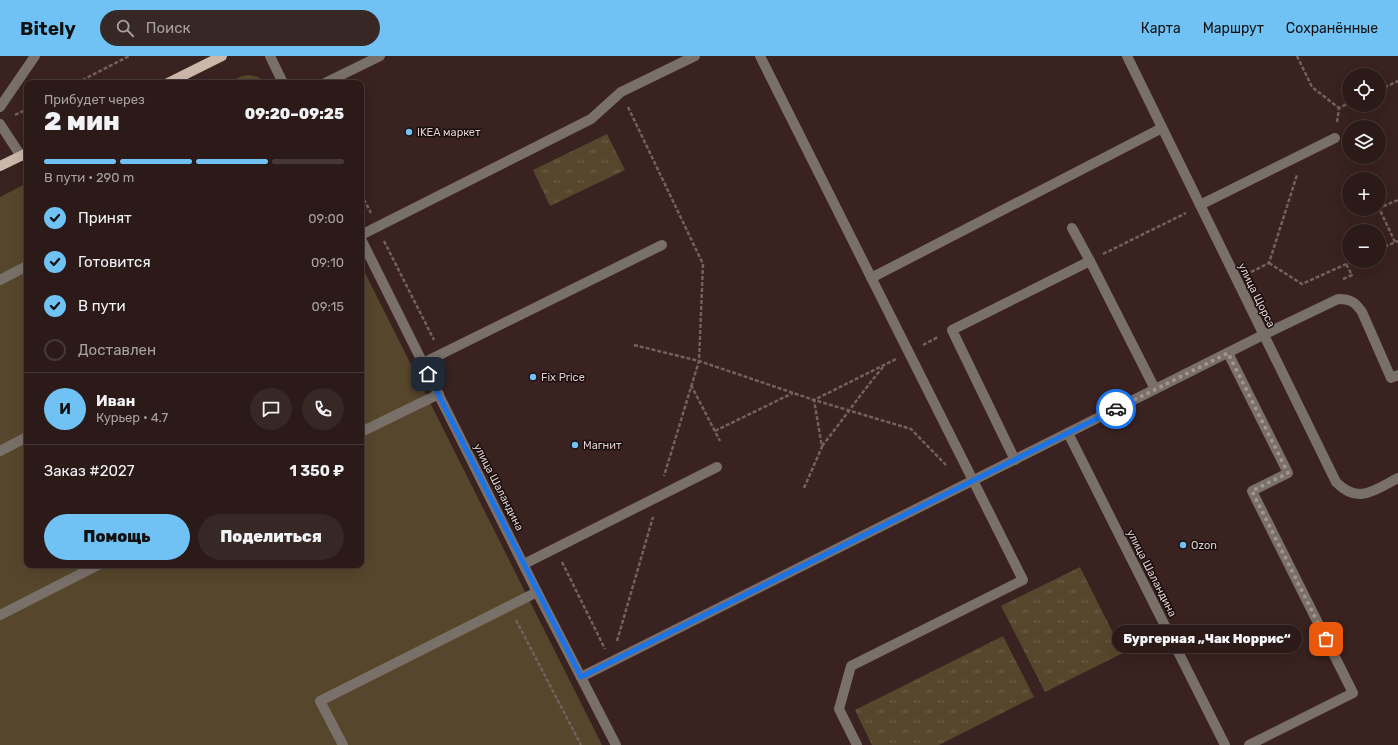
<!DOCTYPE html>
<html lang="ru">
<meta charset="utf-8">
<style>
:root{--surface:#2b1a18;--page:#372725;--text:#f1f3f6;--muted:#a6a1a2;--line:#473837;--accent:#70c2f4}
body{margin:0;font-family:Rubik,sans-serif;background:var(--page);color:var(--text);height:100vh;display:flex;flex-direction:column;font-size:15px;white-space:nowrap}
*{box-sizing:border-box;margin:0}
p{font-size:13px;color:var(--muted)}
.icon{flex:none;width:22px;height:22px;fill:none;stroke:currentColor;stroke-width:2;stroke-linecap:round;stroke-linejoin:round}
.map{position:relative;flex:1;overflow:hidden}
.side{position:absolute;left:24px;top:24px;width:340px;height:488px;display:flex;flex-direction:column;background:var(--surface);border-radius:8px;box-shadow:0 4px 16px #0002,0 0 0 1px var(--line)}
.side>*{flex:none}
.controls{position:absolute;left:1342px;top:12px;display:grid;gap:8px}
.controls a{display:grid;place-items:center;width:44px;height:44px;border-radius:50%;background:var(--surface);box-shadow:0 4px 16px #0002,0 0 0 1px var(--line);font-size:20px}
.pin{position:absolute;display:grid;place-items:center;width:34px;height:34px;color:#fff;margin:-17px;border-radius:8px;box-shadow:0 2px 6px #0006}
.courier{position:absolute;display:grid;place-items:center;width:40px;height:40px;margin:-20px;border:3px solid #1a73e8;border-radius:50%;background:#fff;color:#222;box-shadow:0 1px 5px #0007}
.bubble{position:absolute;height:28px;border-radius:14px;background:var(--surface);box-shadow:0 4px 16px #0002,0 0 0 1px var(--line);font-size:13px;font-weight:800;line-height:28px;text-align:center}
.summary em{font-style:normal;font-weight:800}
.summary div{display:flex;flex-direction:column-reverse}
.summary{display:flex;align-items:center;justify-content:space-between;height:68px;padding:0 20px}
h1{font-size:26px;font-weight:800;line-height:30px}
.bar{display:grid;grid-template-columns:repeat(4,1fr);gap:6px 4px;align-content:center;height:48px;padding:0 20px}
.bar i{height:5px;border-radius:3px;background:var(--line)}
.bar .active{background:var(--accent)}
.bar p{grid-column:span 4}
.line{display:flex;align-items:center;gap:10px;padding:0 20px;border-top:1px solid var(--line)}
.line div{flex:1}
.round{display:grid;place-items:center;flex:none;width:42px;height:42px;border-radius:21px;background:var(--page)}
ol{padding:0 20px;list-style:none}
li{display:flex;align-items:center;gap:12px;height:44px}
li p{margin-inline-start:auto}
li .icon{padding:4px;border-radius:50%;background:var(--accent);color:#111;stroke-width:4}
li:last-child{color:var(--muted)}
li i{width:22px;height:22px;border:2px solid var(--line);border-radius:50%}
.action{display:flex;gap:8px;margin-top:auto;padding:8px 20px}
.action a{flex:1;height:46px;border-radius:24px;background:var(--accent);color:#111;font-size:16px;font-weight:800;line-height:46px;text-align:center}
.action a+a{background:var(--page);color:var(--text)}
header{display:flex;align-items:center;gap:24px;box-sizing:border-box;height:56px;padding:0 20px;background:var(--accent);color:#111}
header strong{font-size:19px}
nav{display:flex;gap:22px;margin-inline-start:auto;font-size:14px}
.search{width:280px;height:36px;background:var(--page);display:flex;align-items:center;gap:10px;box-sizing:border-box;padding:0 14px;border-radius:22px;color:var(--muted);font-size:15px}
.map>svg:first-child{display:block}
.green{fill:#56462c}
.park{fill:url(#park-tufts)}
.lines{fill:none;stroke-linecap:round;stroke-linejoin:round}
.path{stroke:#74605e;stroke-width:2.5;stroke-dasharray:4 2;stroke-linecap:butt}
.minor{stroke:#7a706a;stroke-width:10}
.major{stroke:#cdb7ab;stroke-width:10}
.done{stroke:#a59291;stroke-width:4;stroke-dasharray:0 7.2}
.route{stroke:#1a73e8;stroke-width:5}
.poi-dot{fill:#70c2f4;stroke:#190e0e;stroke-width:1.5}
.labels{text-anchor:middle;stroke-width:3;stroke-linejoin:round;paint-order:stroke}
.poi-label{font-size:11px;fill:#dfcfce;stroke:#190e0e;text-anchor:start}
.street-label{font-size:11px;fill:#dfcfce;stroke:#190e0e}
</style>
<header>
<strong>Bitely</strong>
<div class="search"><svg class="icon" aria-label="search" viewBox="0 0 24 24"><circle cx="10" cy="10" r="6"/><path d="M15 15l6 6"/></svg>Поиск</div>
<nav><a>Карта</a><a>Маршрут</a><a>Сохранённые</a></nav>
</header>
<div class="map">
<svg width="1398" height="689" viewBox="0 0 1398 689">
<defs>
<pattern id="park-tufts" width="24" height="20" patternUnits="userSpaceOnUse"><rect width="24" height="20" fill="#56462c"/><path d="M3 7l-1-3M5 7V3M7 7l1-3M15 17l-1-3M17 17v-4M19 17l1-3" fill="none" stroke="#6e6049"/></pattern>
</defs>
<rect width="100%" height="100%" fill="#392220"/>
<!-- green -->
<g class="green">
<polygon points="250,19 258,21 267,27 227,27 242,20"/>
<polygon points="27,127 27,509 361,509 361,209 602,689 0,689 0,141"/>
</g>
<!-- park -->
<g class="park">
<polygon points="607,78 625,114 550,150 533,114"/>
<polygon points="1080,511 1123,597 1045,636 1001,550"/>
<polygon points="1003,580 1034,641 939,689 872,689 855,654"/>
</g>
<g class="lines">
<!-- path -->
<g class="path">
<polyline points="1297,0 1312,31 1339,52"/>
<polyline points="77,27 129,0"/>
<polyline points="1379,34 1398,25"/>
<polyline points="628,51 703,208 699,305 664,420"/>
<polyline points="15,59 27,53"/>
<polyline points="1337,66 1339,52 1349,47"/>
<polyline points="361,138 371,157"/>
<polyline points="384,185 434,284"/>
<polyline points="1395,186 1379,152 1398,144"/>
<polyline points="1379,193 1398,185"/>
<polyline points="1103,198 1186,157"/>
<polyline points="1269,207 1302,228 1353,205"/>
<polyline points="1251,216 1269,207 1297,119"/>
<polyline points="1343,223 1352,219 1346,208"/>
<polyline points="634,289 699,305 814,344 911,373 946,409"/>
<polyline points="923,289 938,281"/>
<polyline points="691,329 720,385"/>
<polyline points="715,375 793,337"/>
<path d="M822,390C843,364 861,337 883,311"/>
<polyline points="804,432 822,391 814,344 896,303"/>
<polyline points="562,506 605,593"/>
<polyline points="516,564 581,689"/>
<polyline points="617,585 653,461"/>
</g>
<!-- minor -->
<g class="minor">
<polyline points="270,0 283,27"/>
<polyline points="760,0 1023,524 851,610 839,653 857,689"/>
<path d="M1127,0L1336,426C1358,449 1375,434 1398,422"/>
<polyline points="325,27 380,0"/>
<polyline points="0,51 35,0"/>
<polyline points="0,68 21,100"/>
<polyline points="1200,149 1335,82"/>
<polyline points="1072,172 1090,205"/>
<polyline points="361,179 591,63 621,36 695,0"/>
<polyline points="361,183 537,536 616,689"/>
<polyline points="871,222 1162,72"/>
<polyline points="0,224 27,210"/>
<polyline points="1228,297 1288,417 1252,435 1353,637 1249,689"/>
<polyline points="423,307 662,189"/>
<polyline points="361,376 439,338"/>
<polyline points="1068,377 1225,689"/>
<polyline points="0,395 27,381"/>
<polyline points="1015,404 952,274 1090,205 1155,333"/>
<polyline points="524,508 717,411"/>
<polyline points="0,559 98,509"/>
<path d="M581,621L1263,279L1338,243C1351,243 1355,246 1362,256L1391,322L1398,319"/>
<polyline points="343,689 320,645 537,536"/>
</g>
<!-- major -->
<g class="major">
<polyline points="168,27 222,0"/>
<polyline points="0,110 27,97"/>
</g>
</g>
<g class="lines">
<!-- done -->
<polyline class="done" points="1116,353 1228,297 1288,417 1252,435 1326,583"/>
<!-- route -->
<polyline class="route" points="428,318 581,621 1116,353"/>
</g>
<!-- markers -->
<g class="poi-dot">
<circle cx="409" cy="76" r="4"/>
<circle cx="533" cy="321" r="4"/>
<circle cx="575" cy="389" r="4"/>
<circle cx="1183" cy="489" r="4"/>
</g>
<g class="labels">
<!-- poi labels -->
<g class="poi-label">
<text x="417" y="80">IKEA маркет</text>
<text x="541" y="325">Fix Price</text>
<text x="583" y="393">Магнит</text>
<text x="1191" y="493">Ozon</text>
</g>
<!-- street labels -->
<g class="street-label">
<text transform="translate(1257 239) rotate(64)" y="4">улица Щорса</text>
<text transform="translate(499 431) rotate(63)" y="4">улица Шаландина</text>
<text transform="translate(1152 517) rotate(63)" y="4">улица Шаландина</text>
</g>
</g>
</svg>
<div class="controls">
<a><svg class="icon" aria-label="locate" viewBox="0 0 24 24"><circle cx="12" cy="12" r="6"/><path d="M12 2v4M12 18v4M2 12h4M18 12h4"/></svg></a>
<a><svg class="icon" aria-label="layers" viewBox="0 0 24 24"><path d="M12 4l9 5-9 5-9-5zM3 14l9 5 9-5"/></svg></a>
<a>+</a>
<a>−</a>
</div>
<div class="pin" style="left:1326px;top:583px;background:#ea580c"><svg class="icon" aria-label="bag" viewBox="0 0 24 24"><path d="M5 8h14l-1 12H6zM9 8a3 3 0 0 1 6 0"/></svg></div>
<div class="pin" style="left:428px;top:318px;background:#1f2937"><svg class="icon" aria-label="home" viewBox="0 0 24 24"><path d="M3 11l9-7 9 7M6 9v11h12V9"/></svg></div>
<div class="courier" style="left:1116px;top:353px"><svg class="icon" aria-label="car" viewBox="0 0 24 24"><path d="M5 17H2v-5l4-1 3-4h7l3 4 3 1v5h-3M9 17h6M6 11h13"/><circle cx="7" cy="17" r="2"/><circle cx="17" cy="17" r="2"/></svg></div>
<div class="bubble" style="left:1112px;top:569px;width:190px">Бургерная „Чак Норрис“</div>
<section class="side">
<div class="summary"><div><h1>2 мин</h1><p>Прибудет через</p></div><em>09:20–09:25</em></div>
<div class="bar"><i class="active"></i><i class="active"></i><i class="active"></i><i></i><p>В пути · 290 m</p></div>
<ol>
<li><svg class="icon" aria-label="check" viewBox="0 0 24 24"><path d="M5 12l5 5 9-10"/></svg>Принят<p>09:00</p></li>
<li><svg class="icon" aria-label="check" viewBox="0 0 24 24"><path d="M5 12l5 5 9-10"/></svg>Готовится<p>09:10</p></li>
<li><svg class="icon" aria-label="check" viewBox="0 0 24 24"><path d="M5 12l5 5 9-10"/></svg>В пути<p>09:15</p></li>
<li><i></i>Доставлен</li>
</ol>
<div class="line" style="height:72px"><b class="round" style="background:var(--accent);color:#111">И</b><div><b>Иван</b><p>Курьер · 4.7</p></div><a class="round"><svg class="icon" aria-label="chat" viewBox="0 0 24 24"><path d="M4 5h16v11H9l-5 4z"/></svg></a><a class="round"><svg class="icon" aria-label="phone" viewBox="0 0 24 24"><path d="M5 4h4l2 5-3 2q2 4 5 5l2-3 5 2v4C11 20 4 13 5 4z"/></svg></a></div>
<div class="line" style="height:52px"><div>Заказ #2027</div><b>1 350 ₽</b></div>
<div class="action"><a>Помощь</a><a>Поделиться</a></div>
</section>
</div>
